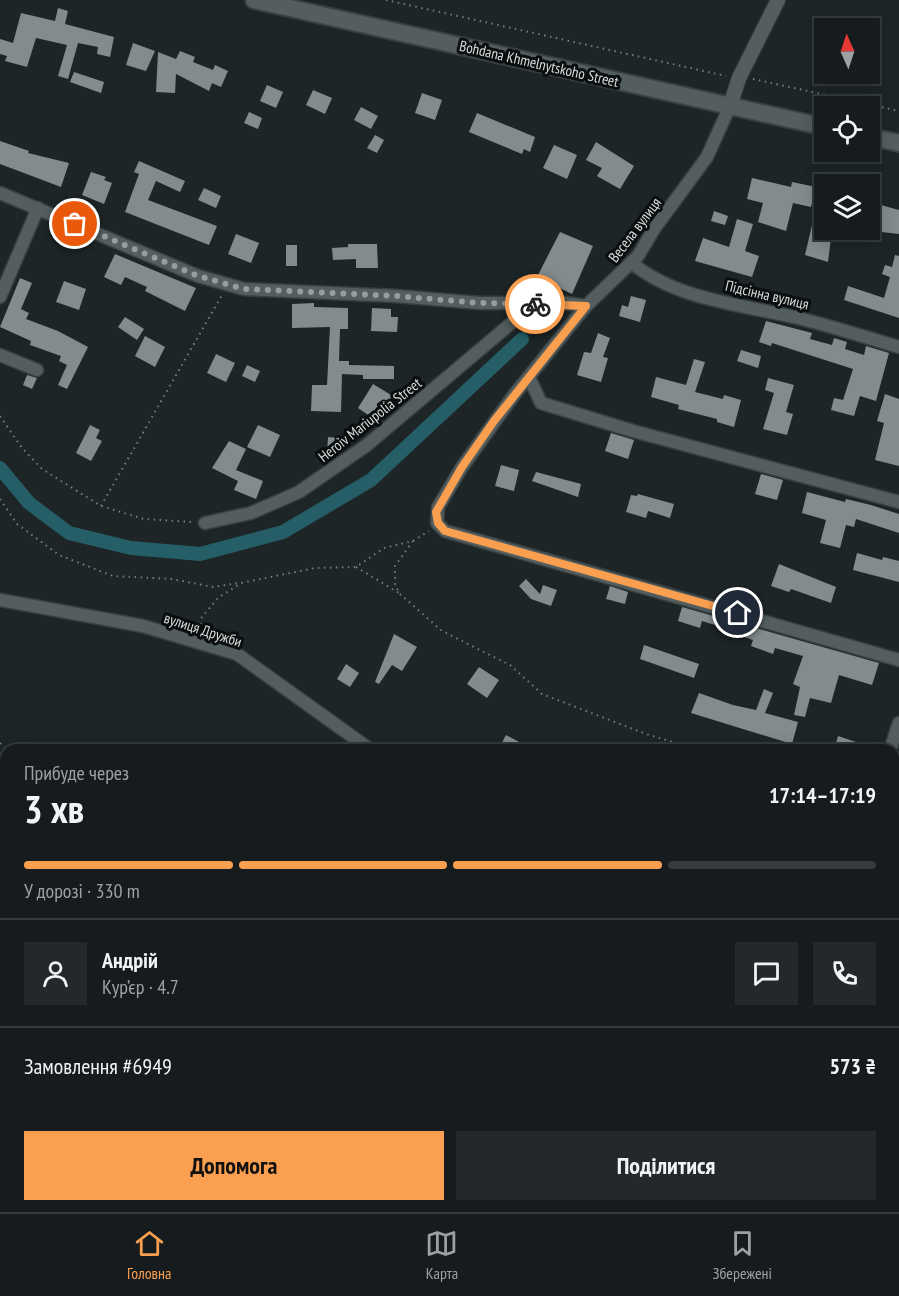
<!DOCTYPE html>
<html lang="uk">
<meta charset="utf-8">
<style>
:root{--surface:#161c1d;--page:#23292a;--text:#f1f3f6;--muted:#9ea1a4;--line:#353a3b;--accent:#fa9f4f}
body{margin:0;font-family:"PT Sans Narrow",sans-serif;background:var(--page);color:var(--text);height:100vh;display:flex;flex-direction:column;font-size:22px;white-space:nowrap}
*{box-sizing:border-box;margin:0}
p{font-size:20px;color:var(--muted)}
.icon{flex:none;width:33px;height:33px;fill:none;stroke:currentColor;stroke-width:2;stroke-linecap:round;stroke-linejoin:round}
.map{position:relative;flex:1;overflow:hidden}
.side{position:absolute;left:0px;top:744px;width:900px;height:468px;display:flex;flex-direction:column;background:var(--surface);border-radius:18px 18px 0 0;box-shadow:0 3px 15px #0003,0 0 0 2px var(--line)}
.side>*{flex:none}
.needle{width:39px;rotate:357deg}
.fabs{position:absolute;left:814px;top:18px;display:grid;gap:12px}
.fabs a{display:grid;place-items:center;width:66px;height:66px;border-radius:0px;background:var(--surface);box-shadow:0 3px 15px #0003,0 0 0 2px var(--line);font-size:30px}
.pin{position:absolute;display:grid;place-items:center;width:51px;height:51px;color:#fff;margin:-26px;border:3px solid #fff;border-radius:50%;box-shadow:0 2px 6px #0007}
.courier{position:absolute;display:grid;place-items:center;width:60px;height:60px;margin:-30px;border:4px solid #fa9f4f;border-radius:50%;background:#fff;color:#222;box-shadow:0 2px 8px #0007}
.head em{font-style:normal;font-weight:600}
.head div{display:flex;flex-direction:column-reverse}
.head{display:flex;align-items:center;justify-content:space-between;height:102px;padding:0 24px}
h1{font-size:39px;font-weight:600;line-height:45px}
.bar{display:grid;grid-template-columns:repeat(4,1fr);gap:9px 6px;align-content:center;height:72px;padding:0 24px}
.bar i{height:8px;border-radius:4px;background:var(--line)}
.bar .on{background:var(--accent)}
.bar p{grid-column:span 4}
.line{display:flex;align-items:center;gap:15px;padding:0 24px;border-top:2px solid var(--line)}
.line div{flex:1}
.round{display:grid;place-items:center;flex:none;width:63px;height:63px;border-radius:0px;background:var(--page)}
.action{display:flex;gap:12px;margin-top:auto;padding:12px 24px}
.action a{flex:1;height:69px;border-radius:0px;background:var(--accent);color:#111;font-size:24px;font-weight:600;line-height:69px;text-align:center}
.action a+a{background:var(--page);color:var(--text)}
.tabs{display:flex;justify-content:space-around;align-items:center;height:84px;border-top:2px solid var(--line);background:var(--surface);font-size:16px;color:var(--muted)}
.tabs a{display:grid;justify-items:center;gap:3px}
.tabs .on{color:var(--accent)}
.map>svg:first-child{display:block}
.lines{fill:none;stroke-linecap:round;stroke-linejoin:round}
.canal{stroke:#265e67;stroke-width:14}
.building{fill:#828c8e}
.minor-casing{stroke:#394041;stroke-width:15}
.tertiary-casing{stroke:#394041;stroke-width:16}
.secondary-casing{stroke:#394041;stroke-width:20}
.path{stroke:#777e7f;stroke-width:2;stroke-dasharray:1.5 4.5;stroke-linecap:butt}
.minor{stroke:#545e5f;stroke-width:12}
.tertiary{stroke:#545e5f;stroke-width:14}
.secondary{stroke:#545e5f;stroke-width:16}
.done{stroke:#979d9e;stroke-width:6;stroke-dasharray:0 10.8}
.route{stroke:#fa9f4f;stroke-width:8}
.labels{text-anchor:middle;stroke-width:6;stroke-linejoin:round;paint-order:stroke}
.street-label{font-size:15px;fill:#d8ddde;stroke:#0a0e0e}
</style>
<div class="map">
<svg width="899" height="1212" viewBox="0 0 899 1212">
<rect width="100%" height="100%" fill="#1d2527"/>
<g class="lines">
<!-- canal -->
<polyline class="canal" points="0,468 29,503 69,533 131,548 200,554 283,532 371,480 522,339"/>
</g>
<!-- building -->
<g class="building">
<polygon points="58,8 68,11 65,24 114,37 110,57 97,54 98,47 78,43 68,79 58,76 67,45 36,38 27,67 5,61 7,56 0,54 0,39 13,43 21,13 55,21"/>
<polygon points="133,43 155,51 146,71 126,65"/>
<polygon points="180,51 195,57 193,62 213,70 215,65 228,71 221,87 212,83 209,91 176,74 175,93 156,92 158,52 176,59"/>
<polygon points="74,72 104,82 101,93 70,82"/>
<polygon points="267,85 283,92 276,108 260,101"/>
<polygon points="313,90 332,98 325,114 306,105"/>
<polygon points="422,93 442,100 435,120 415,113"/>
<polygon points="361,107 378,116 371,129 354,120"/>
<polygon points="249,112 262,118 258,129 244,123"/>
<polygon points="477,113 535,137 530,152 524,149 522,154 469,132"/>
<polygon points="375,135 384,140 377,153 367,148"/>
<polygon points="0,141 29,151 28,153 69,163 61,187 0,164"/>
<polygon points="596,142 634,166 620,189 597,176 602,168 586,160"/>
<polygon points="554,145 577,155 567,179 543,168"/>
<polygon points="139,161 185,181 180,192 156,181 148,200 217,226 209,245 125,212 139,174 134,172"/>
<polygon points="91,172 106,177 104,180 112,183 104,204 82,195"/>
<polygon points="752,178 791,187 792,182 816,187 811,207 793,203 786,231 758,222 763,203 747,199"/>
<polygon points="204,188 221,196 216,208 198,200"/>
<polygon points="870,202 899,210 899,234 873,231 875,223 870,221"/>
<polygon points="714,211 728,216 725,225 711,221"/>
<polygon points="737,219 753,224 745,251 759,256 752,277 695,261 703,238 729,247"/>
<polygon points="812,225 832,230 828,262 805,255"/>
<polygon points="560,232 593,246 572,294 537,277"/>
<polygon points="236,234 259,243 251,263 228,254"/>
<polygon points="348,244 377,244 378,268 356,268 356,259 333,260 332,248 348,247"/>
<rect x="286" y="245" width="11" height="21"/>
<polygon points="115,254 196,288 185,311 145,291 147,287 125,277 121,285 104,277"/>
<polygon points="895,255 899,256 899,318 844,300 848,286 884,298 890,277 882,274 885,265 892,267"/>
<polygon points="20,278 32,283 21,309 29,313 26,319 58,331 88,347 67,389 58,385 67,365 59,361 61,356 30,345 31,341 0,327"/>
<polygon points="64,281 86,289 79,310 56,302"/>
<polygon points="631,296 646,300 640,322 619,316 622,305 628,307"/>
<polygon points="314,303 314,307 348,308 348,329 340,329 339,361 349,361 349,365 394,366 394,379 363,379 363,375 342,374 341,412 311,411 312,385 327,385 330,327 292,328 292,304"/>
<polygon points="372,308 391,309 391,317 398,317 397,332 371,331"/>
<polygon points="125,317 144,329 137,340 118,327"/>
<polygon points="766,321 812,333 810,339 832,345 834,338 847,342 845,349 864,355 866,346 889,353 876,401 860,396 854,416 831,410 834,398 843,400 853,369 772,343 771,346 759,342"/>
<polygon points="598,333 610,338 603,357 608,358 601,382 577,375 584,352 591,353"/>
<polygon points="145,336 165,347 155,367 135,356"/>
<polygon points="741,350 761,356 758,368 737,361"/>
<polygon points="216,354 235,363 226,382 207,373"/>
<polygon points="694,359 705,362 695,392 723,399 724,395 741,400 734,427 717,422 717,419 678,409 679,405 651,397 656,377 686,385"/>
<polygon points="247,365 260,371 255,382 242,376"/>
<polygon points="27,375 37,378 32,389 23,385"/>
<polygon points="768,378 794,385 786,412 793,414 787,435 763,429 774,393 765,390"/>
<polygon points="373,384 396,398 380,423 358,408"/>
<polygon points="885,394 899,399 899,466 875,460 884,423 877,421"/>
<polygon points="90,425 100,430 96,438 102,441 91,461 76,453"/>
<polygon points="258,425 280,435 270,457 247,447"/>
<polygon points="611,433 634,440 628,459 605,451"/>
<polygon points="328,437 338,438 337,454 327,453"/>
<polygon points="229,441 246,449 236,470 263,481 256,499 234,490 238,481 212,468"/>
<polygon points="501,465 519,470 514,491 495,486"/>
<polygon points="536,472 581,484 578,497 532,481"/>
<polygon points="761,474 783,480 777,500 755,494"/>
<polygon points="807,492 845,502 846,499 871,505 899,514 899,533 856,519 854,527 846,525 840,548 820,543 826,520 802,513"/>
<polygon points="638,494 674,504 670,518 648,511 646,518 626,512 631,495 637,496"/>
<polygon points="857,553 882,560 883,557 899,561 899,582 853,570"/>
<polygon points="779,564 836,587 831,603 791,589 789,592 771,586"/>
<polygon points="526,579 540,594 543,585 557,590 551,606 531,599 519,586"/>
<polygon points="610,586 628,592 625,604 606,599"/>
<polygon points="682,607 879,663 872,685 839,675 831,703 810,698 805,717 794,715 800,687 793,684 803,656 775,648 773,654 751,646 753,640 741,636 741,633 702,621 700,628 678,621"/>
<polygon points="394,634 417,647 402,671 392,665 379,684 375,682"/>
<polygon points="644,645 699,664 694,678 640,659"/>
<polygon points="346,664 359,673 350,687 337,679"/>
<polygon points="479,667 499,680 487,698 467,684"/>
<polygon points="764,689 773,693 765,713 798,722 792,744 691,713 699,693 733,705 756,710"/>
<polygon points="506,735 534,750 498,750"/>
<polygon points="838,736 856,742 853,750 834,750"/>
</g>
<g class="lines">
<!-- minor casing -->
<g class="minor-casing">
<g id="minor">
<polyline points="730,106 707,157 654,229 638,256 586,306 514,395 462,467 438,507 437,523 445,531 899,660"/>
<polyline points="0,193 198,276 244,289 396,296 480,303 565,303 586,306"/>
<path d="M632,263C679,302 749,305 806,320C837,328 868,338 899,347"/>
<polyline points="0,297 38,208"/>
<polyline points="0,355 37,370"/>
<polyline points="529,377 541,403 633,431 899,502"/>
<polyline points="205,523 251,513 299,492 367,445 534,304"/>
<polyline points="0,600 143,626 237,654 371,750"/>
<polyline points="890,750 899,723"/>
<polyline points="894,1054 899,1054"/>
</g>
</g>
<!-- tertiary casing -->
<g class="tertiary-casing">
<polyline id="tertiary" points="730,106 739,78 778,0"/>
</g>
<!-- secondary casing -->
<g class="secondary-casing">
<g id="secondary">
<polyline points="254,0 825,127"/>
<polyline points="870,137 899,143"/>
</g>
</g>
<!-- path -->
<g class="path">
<polyline points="386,0 726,76"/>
<polyline points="753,79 899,111"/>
<polyline points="0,416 22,448 42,469 101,506 144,519 192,522"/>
<polyline points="0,499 17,524 59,555 113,576 172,579 213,587 238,583"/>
<polyline points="101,506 222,295"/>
<polyline points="413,541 395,566 395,585 400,594 442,631 510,665 542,694 646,734 699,750"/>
<polyline points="356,567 399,593"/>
<polyline points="199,630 202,617 218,598 241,583 315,568 356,567 384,548 413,541 429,531"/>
<polyline points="0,743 7,750"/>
<polyline points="579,1206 587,1212"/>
</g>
<!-- minor -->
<use href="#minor" class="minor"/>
<!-- tertiary -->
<use href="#tertiary" class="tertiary"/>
<!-- secondary -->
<use href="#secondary" class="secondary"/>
</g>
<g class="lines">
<!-- done -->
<polyline class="done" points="75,224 198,276 244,289 396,296 480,303 535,304"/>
<!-- route -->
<polyline class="route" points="535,304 586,306 494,421 462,467 436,512 438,523 445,531 738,613"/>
</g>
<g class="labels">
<!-- street labels -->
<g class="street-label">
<text transform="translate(539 64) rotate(13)" y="5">Bohdana Khmelnytskoho Street</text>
<text transform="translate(635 230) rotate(-53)" y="5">Весела вулиця</text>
<text transform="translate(767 295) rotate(13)" y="5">Підсінна вулиця</text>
<text transform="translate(370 420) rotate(-38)" y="5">Heroiv Mariupolia Street</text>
<text transform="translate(203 630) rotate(18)" y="5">вулиця Дружби</text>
</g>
</g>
</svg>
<div class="fabs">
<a><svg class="needle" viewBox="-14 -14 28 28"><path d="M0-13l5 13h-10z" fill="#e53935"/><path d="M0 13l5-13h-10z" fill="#9ea1a4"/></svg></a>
<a><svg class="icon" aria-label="locate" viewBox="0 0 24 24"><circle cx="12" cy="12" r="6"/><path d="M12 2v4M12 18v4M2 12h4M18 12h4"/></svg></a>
<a><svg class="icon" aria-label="layers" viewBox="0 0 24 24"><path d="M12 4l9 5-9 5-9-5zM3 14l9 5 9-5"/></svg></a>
</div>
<div class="pin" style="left:75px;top:224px;background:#ea580c"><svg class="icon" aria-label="bag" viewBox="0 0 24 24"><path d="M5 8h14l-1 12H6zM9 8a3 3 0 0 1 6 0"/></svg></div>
<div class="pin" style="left:738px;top:613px;background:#1f2937"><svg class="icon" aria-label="home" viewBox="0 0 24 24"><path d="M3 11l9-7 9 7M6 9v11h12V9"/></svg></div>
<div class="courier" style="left:535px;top:304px"><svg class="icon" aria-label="bike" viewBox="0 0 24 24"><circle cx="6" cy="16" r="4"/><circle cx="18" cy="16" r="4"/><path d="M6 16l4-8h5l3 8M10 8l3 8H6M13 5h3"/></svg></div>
<section class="side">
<div class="head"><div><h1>3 хв</h1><p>Прибуде через</p></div><em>17:14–17:19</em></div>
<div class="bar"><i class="on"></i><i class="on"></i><i class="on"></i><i></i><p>У дорозі · 330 m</p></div>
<div class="line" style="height:108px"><a class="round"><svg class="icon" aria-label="person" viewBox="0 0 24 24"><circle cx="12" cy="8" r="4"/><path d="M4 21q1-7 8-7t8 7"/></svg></a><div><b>Андрій</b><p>Кур’єр · 4.7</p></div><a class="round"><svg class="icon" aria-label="chat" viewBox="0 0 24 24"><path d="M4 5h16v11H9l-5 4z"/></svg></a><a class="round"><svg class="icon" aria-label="phone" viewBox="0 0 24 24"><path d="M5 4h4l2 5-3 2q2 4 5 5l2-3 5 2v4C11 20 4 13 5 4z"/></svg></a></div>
<div class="line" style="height:78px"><div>Замовлення #6949</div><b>573 ₴</b></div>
<div class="action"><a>Допомога</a><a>Поділитися</a></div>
</section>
</div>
<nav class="tabs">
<a class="on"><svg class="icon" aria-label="home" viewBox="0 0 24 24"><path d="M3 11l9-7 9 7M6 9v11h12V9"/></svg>Головна</a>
<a><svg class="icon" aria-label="map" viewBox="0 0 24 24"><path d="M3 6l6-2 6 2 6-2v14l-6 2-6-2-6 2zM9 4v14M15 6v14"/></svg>Карта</a>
<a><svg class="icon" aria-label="saved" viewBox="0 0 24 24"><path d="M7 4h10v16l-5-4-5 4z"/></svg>Збережені</a>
</nav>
